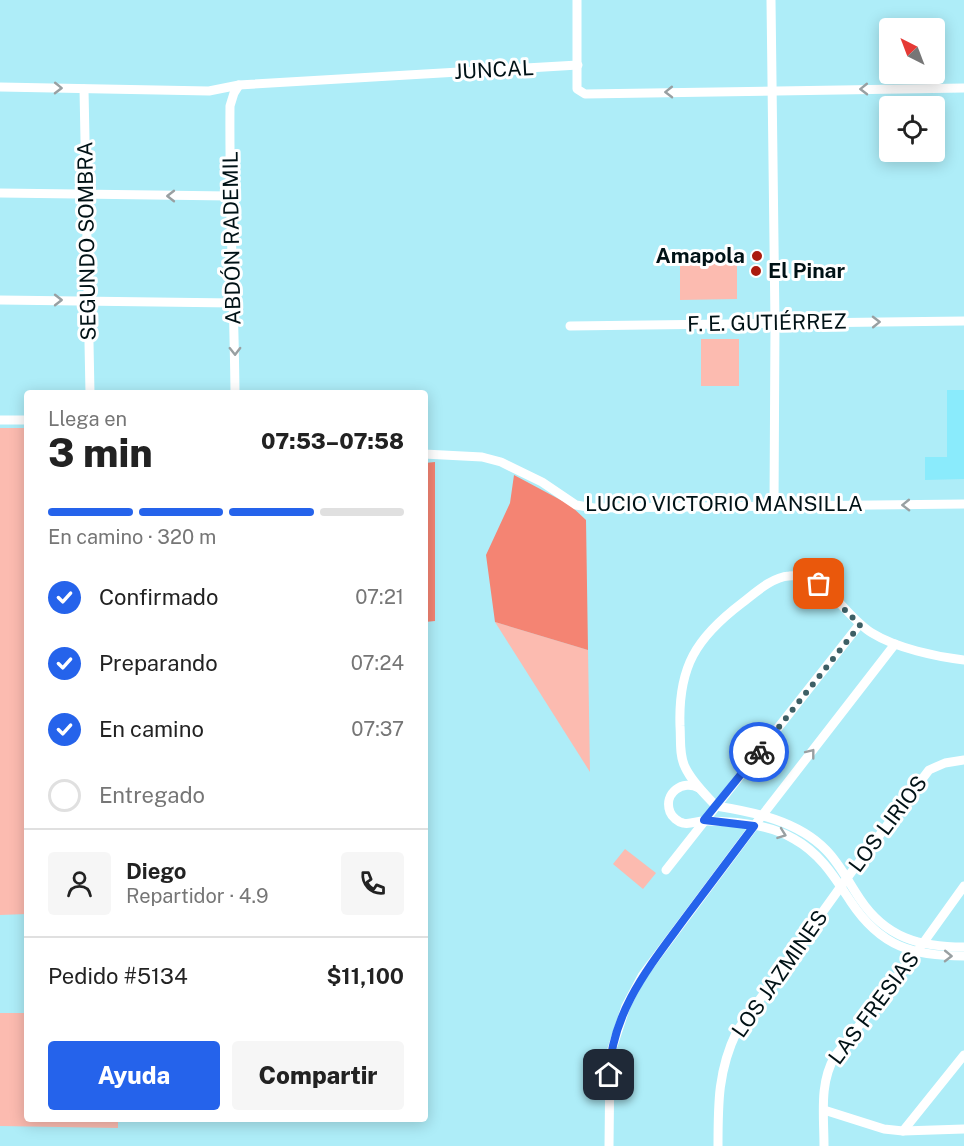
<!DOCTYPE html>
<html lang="es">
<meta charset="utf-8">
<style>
:root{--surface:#fff;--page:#f6f6f6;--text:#222;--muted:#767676;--line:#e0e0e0;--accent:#2563eb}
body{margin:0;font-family:"Public Sans",sans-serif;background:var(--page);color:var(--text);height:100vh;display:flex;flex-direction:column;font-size:22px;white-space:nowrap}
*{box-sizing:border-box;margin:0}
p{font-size:20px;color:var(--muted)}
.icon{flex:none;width:33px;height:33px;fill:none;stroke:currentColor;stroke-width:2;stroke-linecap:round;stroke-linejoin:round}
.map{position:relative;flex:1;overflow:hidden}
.sheet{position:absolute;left:24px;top:390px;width:404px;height:732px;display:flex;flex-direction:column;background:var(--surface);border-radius:6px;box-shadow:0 3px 15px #0003}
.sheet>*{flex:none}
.needle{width:39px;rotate:318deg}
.controls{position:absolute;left:879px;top:18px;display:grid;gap:12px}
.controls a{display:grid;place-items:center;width:66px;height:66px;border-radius:6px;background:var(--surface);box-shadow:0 3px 15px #0003;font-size:30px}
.pin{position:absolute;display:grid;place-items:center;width:51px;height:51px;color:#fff;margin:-26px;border-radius:12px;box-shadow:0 3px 9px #0006}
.courier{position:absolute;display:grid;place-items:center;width:60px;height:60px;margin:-30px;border:4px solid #2563eb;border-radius:50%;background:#fff;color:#222;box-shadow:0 2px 8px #0007}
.overview em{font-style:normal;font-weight:800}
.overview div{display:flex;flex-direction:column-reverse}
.overview{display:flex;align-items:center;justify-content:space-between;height:102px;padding:0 24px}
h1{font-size:39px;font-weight:800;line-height:45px}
.bar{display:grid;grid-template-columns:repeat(4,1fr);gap:9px 6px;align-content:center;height:72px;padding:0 24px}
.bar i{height:8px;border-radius:4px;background:var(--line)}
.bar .active{background:var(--accent)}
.bar p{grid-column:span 4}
.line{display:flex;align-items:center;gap:15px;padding:0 24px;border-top:2px solid var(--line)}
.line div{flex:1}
.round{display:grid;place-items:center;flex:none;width:63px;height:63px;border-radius:6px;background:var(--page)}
ol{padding:0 24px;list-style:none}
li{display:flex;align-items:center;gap:18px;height:66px}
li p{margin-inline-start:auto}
li .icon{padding:6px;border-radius:50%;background:var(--accent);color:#fff;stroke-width:4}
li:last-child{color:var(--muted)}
li i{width:33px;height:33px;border:3px solid var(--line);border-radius:50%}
.button{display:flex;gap:12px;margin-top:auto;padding:12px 24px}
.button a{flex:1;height:69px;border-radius:6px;background:var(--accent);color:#fff;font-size:24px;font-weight:800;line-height:69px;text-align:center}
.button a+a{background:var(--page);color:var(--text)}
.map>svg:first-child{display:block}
.built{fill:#8aebfc}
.green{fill:#fcbbb0}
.forest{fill:#f48473}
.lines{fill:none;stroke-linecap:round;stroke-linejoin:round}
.minor{stroke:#fff;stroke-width:9}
.oneway{stroke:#99a0a2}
.done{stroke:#3d5f65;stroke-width:6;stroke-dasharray:0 10.8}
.route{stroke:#2563eb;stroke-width:8}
.poi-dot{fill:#ab1b0e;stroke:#fff;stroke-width:2}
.labels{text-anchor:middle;stroke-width:6;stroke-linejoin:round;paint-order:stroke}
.street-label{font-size:21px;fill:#001216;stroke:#fff}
.poi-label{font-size:21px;font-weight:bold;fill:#001216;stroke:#fff;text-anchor:end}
</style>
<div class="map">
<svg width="964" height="1146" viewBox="0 0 964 1146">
<rect width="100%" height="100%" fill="#aeedf8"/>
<!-- built -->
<polygon class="built" points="947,390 964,390 964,479 925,480 925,457 947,457"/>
<!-- green -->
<g class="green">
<polygon points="737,252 737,299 680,300 680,253"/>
<rect x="701" y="339" width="38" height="47"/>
<polygon points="0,428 27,428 27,914 0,915"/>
<polygon points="495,622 588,650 590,772"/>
<polygon points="625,849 656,873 643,889 613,864"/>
<polygon points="0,1013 27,1013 27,1119 118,1119 118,1128 0,1126"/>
</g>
<!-- forest -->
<g class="forest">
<polygon points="435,462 435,621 425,622 425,463"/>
<polygon points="514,475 570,505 586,520 588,650 495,622 486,555 510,503"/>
</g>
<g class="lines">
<!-- minor -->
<g class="minor">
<polyline points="577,0 577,89 585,94 964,88"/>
<polyline points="771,0 775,323 774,506"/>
<polyline points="0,87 209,91 239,85 578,65"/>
<polyline points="84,89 90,393"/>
<polyline points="0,193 230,196"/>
<polyline points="0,300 234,303"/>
<polyline points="570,326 964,321"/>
<path d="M235,393C234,297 229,202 230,106L234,93L239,85"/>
<polyline points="0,420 27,420"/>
<polyline points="424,454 482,457 501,462 542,482 576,505 594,508 964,504"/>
<path d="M964,660C937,657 896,648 872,633C844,616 826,573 789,576C772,577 755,593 742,603C696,638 678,667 680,726C681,740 679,755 685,767C692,782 705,794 716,806C754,812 798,821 826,850C840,864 849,883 860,899C886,938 920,947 964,947"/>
<path d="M699,788C683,779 663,793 670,812C672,817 678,822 683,823C691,825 698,820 706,821C734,821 770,825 794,839C821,854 835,878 851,902C881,947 913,956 964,956"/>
<polyline points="666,870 859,625"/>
<polyline points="824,1110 884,1129 903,1131 964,1129"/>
<polyline points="903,1131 964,1055"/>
<polyline points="609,1146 610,1055 626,1006 642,976 754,826 895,644"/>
<path d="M718,1146C718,1103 718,1070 737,1031L847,878L929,770L945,763L964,760"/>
<path d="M824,1146C824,1115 819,1083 835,1056L916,953L964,886"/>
</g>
</g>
<!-- one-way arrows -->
<defs><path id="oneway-chevron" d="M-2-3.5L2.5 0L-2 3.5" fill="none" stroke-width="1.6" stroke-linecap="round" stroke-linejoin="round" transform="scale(1.5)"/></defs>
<g class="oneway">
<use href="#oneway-chevron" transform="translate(58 88) rotate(1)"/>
<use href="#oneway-chevron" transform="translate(864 89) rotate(179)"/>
<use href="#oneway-chevron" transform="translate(669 92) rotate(179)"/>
<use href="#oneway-chevron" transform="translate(171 196) rotate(-180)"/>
<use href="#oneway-chevron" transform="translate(58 300)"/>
<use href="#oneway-chevron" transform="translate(876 322) rotate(-1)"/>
<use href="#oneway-chevron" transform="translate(235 351) rotate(89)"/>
<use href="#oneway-chevron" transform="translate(906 505) rotate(179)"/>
<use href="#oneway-chevron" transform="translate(811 753) rotate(-52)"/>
<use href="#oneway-chevron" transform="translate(782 834) rotate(20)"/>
<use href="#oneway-chevron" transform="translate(948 956) rotate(1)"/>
</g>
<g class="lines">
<!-- done -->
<polyline class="done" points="759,752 860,625 819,584"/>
<!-- route -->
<path class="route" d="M609,1075C612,1011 649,967 685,918C708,887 731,857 754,826L704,820L759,752"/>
</g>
<!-- markers -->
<g class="poi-dot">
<circle cx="757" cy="256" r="6"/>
<circle cx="756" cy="271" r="6"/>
</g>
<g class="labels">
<!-- street labels -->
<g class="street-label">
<text transform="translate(494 70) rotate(-3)" y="7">JUNCAL</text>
<text transform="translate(232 238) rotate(-91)" y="7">ABDÓN RADEMIL</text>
<text transform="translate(87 241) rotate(-91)" y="7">SEGUNDO SOMBRA</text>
<text transform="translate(767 323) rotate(-1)" y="7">F. E. GUTIÉRREZ</text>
<text x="724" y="511">LUCIO VICTORIO MANSILLA</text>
<text transform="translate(888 824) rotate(-53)" y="7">LOS LIRIOS</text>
<text transform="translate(780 974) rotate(-55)" y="7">LOS JAZMINES</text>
<text transform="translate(874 1008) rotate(-53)" y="7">LAS FRESIAS</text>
</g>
<!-- poi labels -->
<g class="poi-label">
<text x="745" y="263">Amapola</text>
<text x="768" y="278" text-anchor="start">El Pinar</text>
</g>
</g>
</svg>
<div class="controls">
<a><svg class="needle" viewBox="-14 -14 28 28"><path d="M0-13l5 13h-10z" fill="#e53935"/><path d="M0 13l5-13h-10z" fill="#767676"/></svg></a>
<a><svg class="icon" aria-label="locate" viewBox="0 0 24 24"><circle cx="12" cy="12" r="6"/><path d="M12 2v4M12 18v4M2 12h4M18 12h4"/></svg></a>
</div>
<div class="pin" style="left:819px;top:584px;background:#ea580c"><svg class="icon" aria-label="bag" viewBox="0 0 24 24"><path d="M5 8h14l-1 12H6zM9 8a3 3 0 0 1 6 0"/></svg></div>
<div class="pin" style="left:609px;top:1075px;background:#1f2937"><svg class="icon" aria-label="home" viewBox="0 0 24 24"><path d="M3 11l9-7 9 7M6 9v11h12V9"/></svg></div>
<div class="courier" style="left:759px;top:752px"><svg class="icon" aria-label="bike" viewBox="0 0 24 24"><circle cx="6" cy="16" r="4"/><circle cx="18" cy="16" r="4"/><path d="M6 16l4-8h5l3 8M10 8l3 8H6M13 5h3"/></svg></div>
<section class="sheet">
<div class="overview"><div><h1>3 min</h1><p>Llega en</p></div><em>07:53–07:58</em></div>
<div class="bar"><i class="active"></i><i class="active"></i><i class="active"></i><i></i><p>En camino · 320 m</p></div>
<ol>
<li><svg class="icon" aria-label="check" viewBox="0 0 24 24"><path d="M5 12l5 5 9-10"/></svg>Confirmado<p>07:21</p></li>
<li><svg class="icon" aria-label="check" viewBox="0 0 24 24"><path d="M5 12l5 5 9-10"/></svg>Preparando<p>07:24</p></li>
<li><svg class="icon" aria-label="check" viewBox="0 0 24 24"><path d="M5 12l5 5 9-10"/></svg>En camino<p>07:37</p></li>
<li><i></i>Entregado</li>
</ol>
<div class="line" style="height:108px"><a class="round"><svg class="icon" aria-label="person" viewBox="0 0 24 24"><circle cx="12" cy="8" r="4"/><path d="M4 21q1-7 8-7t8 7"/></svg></a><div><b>Diego</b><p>Repartidor · 4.9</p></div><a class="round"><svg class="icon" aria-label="phone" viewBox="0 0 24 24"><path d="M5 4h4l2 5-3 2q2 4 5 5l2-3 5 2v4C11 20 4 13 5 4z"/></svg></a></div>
<div class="line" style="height:78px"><div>Pedido #5134</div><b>$11,100</b></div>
<div class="button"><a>Ayuda</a><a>Compartir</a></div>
</section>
</div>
